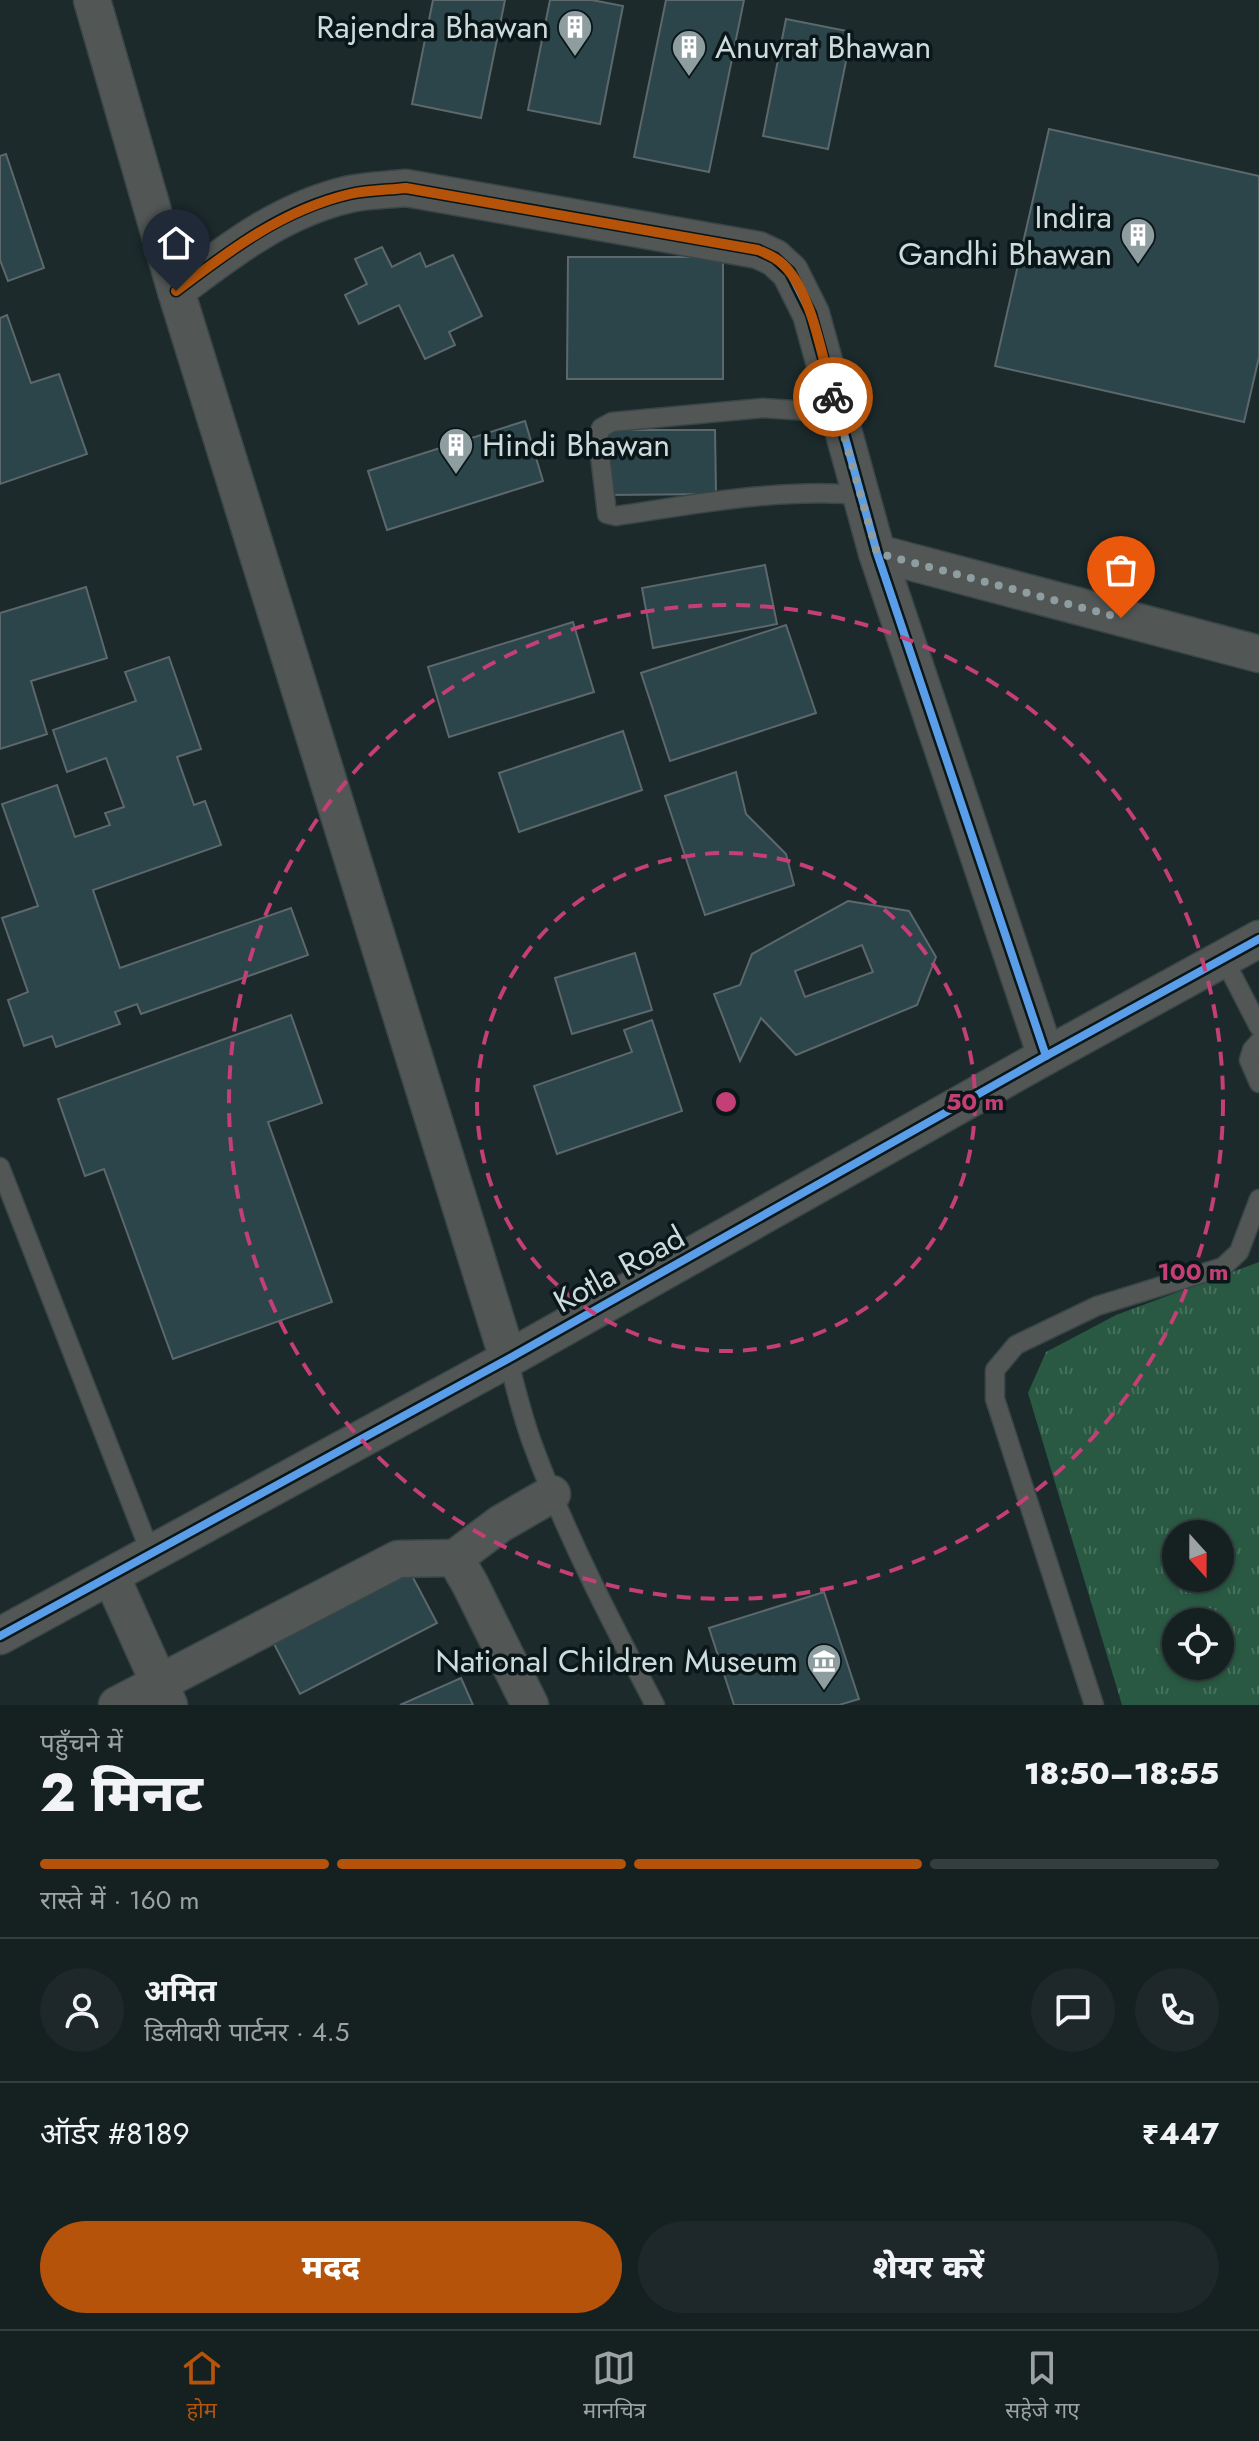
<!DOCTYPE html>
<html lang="hi">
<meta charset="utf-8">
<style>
:root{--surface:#152021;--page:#1e282a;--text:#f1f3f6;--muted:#9da3a5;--line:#343e3f;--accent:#b45309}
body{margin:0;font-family:Jost,"Noto Sans Devanagari",sans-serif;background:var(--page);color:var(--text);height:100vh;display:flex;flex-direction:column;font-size:30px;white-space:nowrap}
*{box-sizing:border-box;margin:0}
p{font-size:26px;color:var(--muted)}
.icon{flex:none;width:44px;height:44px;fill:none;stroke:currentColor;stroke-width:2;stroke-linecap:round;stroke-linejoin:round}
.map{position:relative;height:1705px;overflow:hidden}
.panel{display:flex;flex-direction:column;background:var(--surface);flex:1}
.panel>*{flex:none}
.needle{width:52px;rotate:159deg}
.controls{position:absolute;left:1162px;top:1520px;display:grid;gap:16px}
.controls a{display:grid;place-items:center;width:72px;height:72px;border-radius:50%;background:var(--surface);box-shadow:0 2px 6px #0004,0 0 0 2px var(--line);font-size:40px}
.pin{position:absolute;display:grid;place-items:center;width:68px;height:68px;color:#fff;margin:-82px -34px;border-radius:50% 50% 50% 0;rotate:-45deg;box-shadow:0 0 8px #0007}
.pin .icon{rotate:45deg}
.courier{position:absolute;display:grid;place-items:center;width:80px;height:80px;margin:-40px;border:6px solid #b45309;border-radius:50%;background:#fff;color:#222;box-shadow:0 2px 10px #0007}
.headline em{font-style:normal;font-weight:800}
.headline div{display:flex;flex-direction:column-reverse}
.headline{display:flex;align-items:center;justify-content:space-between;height:136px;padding:0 40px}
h1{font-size:52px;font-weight:800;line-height:60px}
.bar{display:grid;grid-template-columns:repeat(4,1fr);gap:12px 8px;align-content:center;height:96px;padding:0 40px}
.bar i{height:10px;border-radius:6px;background:var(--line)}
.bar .current{background:var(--accent)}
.bar p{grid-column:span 4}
.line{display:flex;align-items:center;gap:20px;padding:0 40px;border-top:2px solid var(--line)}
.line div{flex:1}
.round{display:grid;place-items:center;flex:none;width:84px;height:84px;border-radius:42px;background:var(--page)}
.action{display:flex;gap:16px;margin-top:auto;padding:16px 40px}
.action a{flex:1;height:92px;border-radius:48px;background:var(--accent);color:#fff;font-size:32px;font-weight:800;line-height:92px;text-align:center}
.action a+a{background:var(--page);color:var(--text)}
.menu{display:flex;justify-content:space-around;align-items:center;height:112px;border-top:2px solid var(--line);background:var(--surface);font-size:22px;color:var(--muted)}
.menu a{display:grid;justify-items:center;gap:4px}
.menu .current{color:var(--accent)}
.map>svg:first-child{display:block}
.park{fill:url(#park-tufts);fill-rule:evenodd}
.building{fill:#2b454b;stroke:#5c686b;stroke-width:2;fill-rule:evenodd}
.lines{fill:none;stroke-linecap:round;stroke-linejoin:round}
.lane-casing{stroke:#3a4547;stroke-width:21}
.street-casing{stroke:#3a4547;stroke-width:39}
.lane{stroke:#525756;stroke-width:18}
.street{stroke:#525756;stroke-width:36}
.cycleway-casing{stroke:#0a1617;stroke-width:13}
.cycleway{stroke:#5a9eea;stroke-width:8}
.done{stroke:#8e9d9f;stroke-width:8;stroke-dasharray:0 14.4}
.route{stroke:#b45309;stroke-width:10}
.ring{fill:none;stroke:#c43f75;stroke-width:4;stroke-dasharray:14 10}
.labels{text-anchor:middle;stroke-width:7;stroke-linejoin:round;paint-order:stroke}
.poi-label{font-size:32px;fill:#ccdbdd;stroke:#0a1617;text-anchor:end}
.street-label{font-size:32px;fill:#ccdbdd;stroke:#0a1617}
.centre{fill:#c43f75;stroke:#0a1617;stroke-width:4}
.ring-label{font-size:24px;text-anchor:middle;font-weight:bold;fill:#c43f75;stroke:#0a1617;stroke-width:7;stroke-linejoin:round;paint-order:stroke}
</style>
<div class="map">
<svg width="1259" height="1705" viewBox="0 0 1259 1705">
<defs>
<pattern id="park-tufts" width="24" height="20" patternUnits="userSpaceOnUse" patternTransform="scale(2)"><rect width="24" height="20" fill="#295942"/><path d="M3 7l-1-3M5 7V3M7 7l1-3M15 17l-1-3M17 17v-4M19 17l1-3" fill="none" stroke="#47705d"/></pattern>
</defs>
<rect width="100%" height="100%" fill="#1c2a2c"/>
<!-- park -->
<path class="park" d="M1259,1262V1705H1122L1028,1393L1046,1352L1116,1315ZM1176,1534H1220V1578H1176ZM1176,1622H1220V1666H1176Z"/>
<!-- building -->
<g class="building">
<polygon points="433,0 505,0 481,118 412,104"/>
<polygon points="550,0 592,0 623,6 600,124 528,110"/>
<polygon points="666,0 744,0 709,172 634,157"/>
<polygon points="786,19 852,32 828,149 763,136"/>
<polygon points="1049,129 1259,176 1259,357 1244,422 995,366"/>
<polygon points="6,154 44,268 8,281 0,260 0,156"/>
<polygon points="382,247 392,267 420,253 426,267 453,255 482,316 449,332 455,345 425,359 399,305 359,324 345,295 367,284 355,259"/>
<polygon points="568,257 723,257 723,379 567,379"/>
<polygon points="7,315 31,383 59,374 87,454 0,484 0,318"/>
<polygon points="525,421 543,481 387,530 368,471"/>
<polygon points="607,430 715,430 716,494 608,495"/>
<polygon points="765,565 777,624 653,648 642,588"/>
<polygon points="86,587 107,658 31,681 47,734 0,749 0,613"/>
<polygon points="573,622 594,692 449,737 428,667"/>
<polygon points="786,625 816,713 670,761 641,673"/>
<polygon points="169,657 201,749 177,757 194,805 205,801 221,845 93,890 120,968 291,908 308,955 141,1014 137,1004 115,1012 120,1024 56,1047 52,1036 24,1046 8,1000 28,992 2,918 38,906 2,804 57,785 75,837 110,825 105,813 124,807 106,758 67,772 53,730 136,701 125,672"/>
<polygon points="623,731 642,790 519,832 499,773"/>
<polygon points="736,772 746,814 786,854 794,885 705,915 665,796"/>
<path d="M848,901L909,911L936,957L917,1005L796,1055L761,1018L740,1061L714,994L740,985L752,954ZM862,945L873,972L805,997L795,971Z"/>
<polygon points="635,953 652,1010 572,1034 555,978"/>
<polygon points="291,1015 322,1103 268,1122 332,1302 173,1359 104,1169 85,1176 58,1099"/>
<polygon points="652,1020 682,1111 557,1154 534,1086 632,1052 624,1030"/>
<polygon points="410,1572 437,1623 300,1694 273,1642"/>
<polygon points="824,1592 859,1699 839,1705 734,1705 709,1628"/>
<polygon points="461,1678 473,1705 400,1705"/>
</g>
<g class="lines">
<!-- lane casing -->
<g class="lane-casing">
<g id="lane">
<path d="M838,413L763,408L612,422L601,428L598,438L607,514L616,516C697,504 779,488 861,495"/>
<polyline points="1224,959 1259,1027"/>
<polyline points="1259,1042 1252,1050 1249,1060 1259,1083"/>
<polyline points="0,1167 151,1554"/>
<path d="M508,1359C516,1389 523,1420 534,1448C567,1537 611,1621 655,1705"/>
<polyline points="1094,1705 995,1399 995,1370 1016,1345 1097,1306 1223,1267 1239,1252 1259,1199"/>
</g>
</g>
<!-- street casing -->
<g class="street-casing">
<g id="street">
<polyline points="92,0 176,291 508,1359"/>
<path d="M176,291C230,250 283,209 350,194C368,190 388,190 406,188L758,250L775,258L790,272L811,314L877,553L1046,1056"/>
<polyline points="877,553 1259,654"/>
<polyline points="455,1558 500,1524 552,1494"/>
<polyline points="111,1576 169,1705"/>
<polyline points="0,1636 508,1359 1046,1056 1259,939"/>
<polyline points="117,1705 398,1559 455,1558 470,1584 530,1705"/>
</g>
</g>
<!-- lane -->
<use href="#lane" class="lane"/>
<!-- street -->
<use href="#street" class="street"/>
<!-- cycleway casing -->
<g class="cycleway-casing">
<g id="cycleway">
<path d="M176,291C230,250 283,209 350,194C368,190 388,190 406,188L758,250L775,258L790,272L811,314L877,553L1046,1056"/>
<polyline points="0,1636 508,1359 1046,1056 1259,939"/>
</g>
</g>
<!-- cycleway -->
<use href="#cycleway" class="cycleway"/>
</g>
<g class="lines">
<!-- done -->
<polyline class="done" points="833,397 877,553 1121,618"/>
<!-- route -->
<path class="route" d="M176,291C230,250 283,210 350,194C368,190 388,190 406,188L758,250C770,255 781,260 789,271C813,300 823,360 833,397"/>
</g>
<!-- distance rings -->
<g class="ring">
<circle cx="726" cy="1102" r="249"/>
<circle cx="726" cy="1102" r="497"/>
</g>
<!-- icons -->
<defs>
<g id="building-pin" transform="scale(1.8)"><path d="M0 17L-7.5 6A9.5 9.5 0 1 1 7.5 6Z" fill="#8e9d9f" stroke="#0a1617"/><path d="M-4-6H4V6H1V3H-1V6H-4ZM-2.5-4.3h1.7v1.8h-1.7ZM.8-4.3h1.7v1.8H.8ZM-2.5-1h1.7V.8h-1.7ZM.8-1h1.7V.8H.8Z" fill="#fff"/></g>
<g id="museum-pin" transform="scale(1.8)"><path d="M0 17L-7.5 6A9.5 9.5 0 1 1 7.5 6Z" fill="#8e9d9f" stroke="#0a1617"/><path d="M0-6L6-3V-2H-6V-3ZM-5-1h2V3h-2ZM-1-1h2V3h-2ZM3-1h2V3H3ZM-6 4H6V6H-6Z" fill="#fff"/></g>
</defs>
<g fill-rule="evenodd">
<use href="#building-pin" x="575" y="27"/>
<use href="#building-pin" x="689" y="47"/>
<use href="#building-pin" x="1138" y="235"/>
<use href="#building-pin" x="456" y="445"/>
<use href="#museum-pin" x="824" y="1661"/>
</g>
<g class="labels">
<!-- poi labels -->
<g class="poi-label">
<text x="549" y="38">Rajendra Bhawan</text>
<text x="715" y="58" text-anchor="start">Anuvrat Bhawan</text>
<text x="1112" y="228">Indira<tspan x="1112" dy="37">Gandhi Bhawan</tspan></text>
<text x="482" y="456" text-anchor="start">Hindi Bhawan</text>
<text x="798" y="1672">National Children Museum</text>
</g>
<!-- street labels -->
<g class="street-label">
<text transform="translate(619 1269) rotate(-29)" y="11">Kotla Road</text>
</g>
</g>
<circle cx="726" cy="1102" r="12" class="centre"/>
<g class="ring-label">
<text x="975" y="1110">50 m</text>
<text x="1193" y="1280">100 m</text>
</g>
</svg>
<div class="controls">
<a><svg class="needle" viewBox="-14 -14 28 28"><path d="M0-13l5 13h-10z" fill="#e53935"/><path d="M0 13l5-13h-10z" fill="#9da3a5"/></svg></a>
<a><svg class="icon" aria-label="locate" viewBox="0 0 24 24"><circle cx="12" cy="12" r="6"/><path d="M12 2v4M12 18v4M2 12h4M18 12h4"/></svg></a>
</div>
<div class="pin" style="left:1121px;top:618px;background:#ea580c"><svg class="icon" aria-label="bag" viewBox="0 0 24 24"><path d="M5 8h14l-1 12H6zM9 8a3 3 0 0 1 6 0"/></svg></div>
<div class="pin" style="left:176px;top:291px;background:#1f2937"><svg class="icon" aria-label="home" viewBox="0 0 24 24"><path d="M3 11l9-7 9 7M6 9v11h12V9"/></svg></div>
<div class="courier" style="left:833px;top:397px"><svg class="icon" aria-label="bike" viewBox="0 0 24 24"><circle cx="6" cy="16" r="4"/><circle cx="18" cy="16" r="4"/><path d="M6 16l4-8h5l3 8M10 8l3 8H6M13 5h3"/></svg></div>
</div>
<section class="panel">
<div class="headline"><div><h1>2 मिनट</h1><p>पहुँचने में</p></div><em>18:50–18:55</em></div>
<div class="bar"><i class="current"></i><i class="current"></i><i class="current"></i><i></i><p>रास्ते में · 160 m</p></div>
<div class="line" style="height:144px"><a class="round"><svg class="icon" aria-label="person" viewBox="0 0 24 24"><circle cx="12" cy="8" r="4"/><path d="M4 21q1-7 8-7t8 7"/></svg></a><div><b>अमित</b><p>डिलीवरी पार्टनर · 4.5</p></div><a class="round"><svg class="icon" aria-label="chat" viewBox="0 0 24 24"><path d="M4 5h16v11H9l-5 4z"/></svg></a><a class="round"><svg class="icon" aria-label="phone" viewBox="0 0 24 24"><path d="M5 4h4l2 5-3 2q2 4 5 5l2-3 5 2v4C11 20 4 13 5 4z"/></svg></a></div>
<div class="line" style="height:104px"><div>ऑर्डर #8189</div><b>₹447</b></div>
<div class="action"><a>मदद</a><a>शेयर करें</a></div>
</section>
<nav class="menu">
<a class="current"><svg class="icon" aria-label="home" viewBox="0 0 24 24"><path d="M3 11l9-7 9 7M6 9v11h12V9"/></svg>होम</a>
<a><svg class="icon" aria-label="map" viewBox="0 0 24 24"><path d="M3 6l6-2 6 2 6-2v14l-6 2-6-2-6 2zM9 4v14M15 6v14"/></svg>मानचित्र</a>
<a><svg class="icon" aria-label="saved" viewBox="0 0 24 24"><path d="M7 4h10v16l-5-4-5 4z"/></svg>सहेजे गए</a>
</nav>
